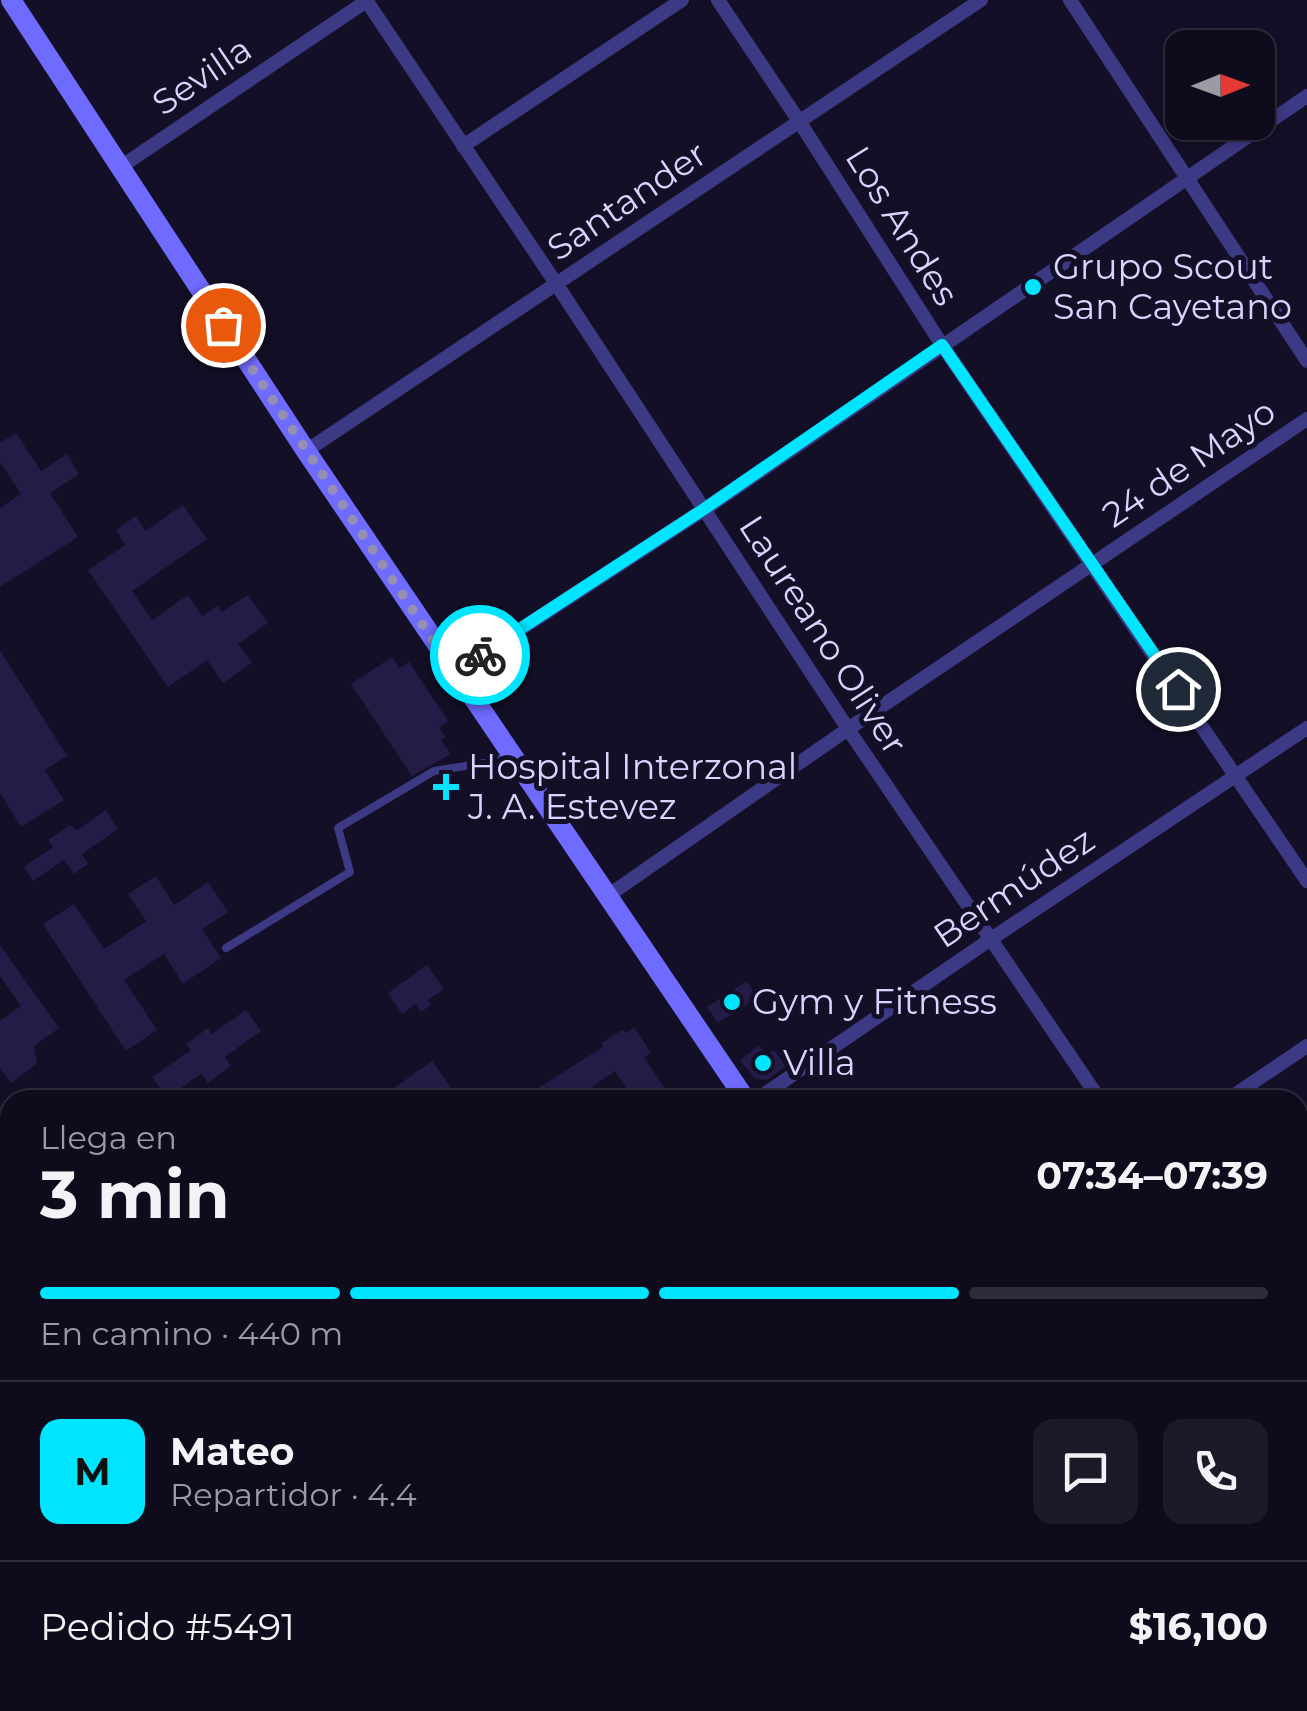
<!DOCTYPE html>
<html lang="es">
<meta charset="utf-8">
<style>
:root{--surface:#0e0b1c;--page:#1c1929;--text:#f1f3f6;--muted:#9b9ba3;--line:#2e2b3b;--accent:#00e5ff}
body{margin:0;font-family:Montserrat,sans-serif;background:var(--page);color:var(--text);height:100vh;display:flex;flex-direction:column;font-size:38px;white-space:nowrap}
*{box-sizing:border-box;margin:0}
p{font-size:32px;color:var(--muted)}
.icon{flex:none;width:55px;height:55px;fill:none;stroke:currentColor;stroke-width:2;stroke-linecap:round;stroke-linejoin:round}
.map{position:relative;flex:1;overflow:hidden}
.drawer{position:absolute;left:0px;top:1090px;width:1308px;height:622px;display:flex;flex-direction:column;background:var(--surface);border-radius:30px 30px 0 0;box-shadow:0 5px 15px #0003,0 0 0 2px var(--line)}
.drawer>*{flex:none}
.needle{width:65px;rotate:89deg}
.fabs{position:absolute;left:1165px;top:30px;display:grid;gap:20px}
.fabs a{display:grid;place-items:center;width:110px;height:110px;border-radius:20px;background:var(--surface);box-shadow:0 5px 15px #0003,0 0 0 2px var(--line);font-size:50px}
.pin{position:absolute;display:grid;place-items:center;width:85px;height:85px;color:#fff;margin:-42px;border:5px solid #fff;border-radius:50%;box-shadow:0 2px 10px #0007}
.courier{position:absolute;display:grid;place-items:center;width:100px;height:100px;margin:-50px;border:8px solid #00e5ff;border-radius:50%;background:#fff;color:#222;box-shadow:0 2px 12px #0007}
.summary em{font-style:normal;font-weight:700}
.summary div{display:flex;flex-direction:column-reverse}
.summary{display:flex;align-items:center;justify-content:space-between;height:170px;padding:0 40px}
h1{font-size:65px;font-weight:700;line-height:75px}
.bar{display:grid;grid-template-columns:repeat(4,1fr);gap:15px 10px;align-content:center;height:120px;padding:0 40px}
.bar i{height:12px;border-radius:8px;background:var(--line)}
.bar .selected{background:var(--accent)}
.bar p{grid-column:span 4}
.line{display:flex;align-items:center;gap:25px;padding:0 40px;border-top:2px solid var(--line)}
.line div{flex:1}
.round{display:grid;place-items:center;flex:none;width:105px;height:105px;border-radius:20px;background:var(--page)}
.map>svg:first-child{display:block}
.building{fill:#241b47}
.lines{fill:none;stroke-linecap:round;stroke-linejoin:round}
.service{stroke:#3d3a85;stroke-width:8}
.minor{stroke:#3d3a85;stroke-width:14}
.secondary{stroke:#6f6bff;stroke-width:20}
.done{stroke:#948fb3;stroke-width:10;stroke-dasharray:0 18}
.route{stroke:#00e5ff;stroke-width:12}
.poi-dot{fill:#00e5ff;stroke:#130f26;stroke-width:4}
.labels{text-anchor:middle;stroke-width:10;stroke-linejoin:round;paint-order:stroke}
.street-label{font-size:35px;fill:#d9d4ff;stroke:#130f26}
.poi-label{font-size:35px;fill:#d9d4ff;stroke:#130f26;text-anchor:start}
</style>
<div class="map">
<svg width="1307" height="1711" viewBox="0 0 1307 1711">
<rect width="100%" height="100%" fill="#130f26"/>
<!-- building -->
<g class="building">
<polygon points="16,433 41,471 67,454 79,474 50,493 78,537 0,587 0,508 21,494 0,462 0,443"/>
<polygon points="183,505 207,539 132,591 152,620 188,595 202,616 218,605 222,612 248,595 268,623 238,644 252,663 223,683 207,660 168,687 88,570 125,545 116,530 136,516 145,531"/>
<polygon points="0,650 67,756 45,770 64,800 21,827 0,793"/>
<polygon points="392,657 399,668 409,662 448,721 439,727 445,737 441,740 451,754 412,776 351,684"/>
<polygon points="106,810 118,829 82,854 88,864 74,874 64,860 33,881 24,867 53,847 48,840 69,825 77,830"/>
<polygon points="156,876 174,905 208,882 228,912 202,929 221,958 183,984 164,954 124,980 157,1030 126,1051 43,924 74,904 104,949 146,921 128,894"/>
<polygon points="0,945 59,1028 34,1046 37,1064 11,1083 0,1068 0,1021 21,1006 0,976"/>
<polygon points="427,965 444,989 428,1000 431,1005 421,1012 416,1004 402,1014 388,993"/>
<polygon points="747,981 757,998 718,1023 707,1007"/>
<polygon points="246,1010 261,1031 225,1057 231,1066 208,1083 201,1074 167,1098 152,1077 191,1050 186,1044 208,1028 212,1034"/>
<polygon points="634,1027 651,1053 644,1057 670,1096 663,1100 634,1100 615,1071 588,1090 595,1100 519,1100 603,1047 601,1043 622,1030 626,1033"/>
<polygon points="759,1045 766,1055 774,1050 786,1066 767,1080 755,1079 740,1060"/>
<polygon points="432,1061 452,1089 436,1100 377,1100"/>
</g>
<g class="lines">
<!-- service -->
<polyline class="service" points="226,948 350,872 338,828 434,771 497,761 510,752"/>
<!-- minor -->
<g class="minor">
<polyline points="366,0 557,285 852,735 1100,1100"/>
<polyline points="718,0 799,121 942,345 1307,881"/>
<polyline points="1070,0 1307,361"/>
<polyline points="463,146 682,0"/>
<polyline points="119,168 368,0"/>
<polyline points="306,451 981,0"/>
<polyline points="455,672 705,509 1307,96"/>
<polyline points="609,895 848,729 1307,419"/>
<polyline points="756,1100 991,939 1307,728"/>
<polyline points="1227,1100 1307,1046"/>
<polyline points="0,1374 10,1388"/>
<polyline points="1298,1383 1307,1376"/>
<polyline points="1298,1393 1307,1407"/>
<polyline points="0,1619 10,1612"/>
<polyline points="220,1702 225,1711"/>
<polyline points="526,1702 532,1711"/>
<polyline points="322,1711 334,1702"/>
<polyline points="817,1711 829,1702"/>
</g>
<!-- secondary -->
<g class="secondary">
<polyline points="11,0 306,451 746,1100"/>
<polyline points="1150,1702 1156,1711"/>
</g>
</g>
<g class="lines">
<!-- done -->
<polyline class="done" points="223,325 454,672 480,655"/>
<!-- route -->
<polyline class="route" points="480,655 704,509 942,345 1178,689"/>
</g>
<!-- markers -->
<g class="poi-dot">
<circle cx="1033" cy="287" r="10"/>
<path d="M441 772h10v10h10v10h-10v10h-10v-10h-10v-10h10z"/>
<circle cx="732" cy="1002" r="10"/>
<circle cx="763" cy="1063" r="10"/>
</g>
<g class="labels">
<!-- street labels -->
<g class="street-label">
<text transform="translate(202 76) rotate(-34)" y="12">Sevilla</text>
<text transform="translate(627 201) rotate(-34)" y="12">Santander</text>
<text transform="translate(902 226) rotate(58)" y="12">Los Andes</text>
<text transform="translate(1189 463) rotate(-34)" y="12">24 de Mayo</text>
<text transform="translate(823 635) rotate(57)" y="12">Laureano Oliver</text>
<text transform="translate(1014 888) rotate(-34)" y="12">Bermúdez</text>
</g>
<!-- poi labels -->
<g class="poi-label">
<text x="1053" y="279">Grupo Scout<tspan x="1053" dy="40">San Cayetano</tspan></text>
<text x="468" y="779">Hospital Interzonal<tspan x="468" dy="40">J. A. Estevez</tspan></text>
<text x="752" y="1014">Gym y Fitness</text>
<text x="783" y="1075">Villa</text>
</g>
</g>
</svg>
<div class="fabs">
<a><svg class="needle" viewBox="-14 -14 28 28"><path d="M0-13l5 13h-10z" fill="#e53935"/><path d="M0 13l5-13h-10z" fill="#9b9ba3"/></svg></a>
</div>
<div class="pin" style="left:223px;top:325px;background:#ea580c"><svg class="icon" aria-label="bag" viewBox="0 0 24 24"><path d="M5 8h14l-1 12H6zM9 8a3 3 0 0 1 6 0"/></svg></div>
<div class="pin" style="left:1178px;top:689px;background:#1f2937"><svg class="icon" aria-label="home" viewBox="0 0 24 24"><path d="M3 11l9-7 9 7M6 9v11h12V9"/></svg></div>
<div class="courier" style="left:480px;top:655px"><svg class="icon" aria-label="bike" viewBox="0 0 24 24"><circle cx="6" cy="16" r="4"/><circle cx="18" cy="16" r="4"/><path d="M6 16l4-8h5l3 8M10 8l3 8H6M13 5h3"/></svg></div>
<section class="drawer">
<div class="summary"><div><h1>3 min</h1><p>Llega en</p></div><em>07:34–07:39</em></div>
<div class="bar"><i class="selected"></i><i class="selected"></i><i class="selected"></i><i></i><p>En camino · 440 m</p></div>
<div class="line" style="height:180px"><b class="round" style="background:var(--accent);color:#111">M</b><div><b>Mateo</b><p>Repartidor · 4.4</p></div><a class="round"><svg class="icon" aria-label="chat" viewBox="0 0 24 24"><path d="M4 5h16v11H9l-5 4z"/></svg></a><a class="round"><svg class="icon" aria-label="phone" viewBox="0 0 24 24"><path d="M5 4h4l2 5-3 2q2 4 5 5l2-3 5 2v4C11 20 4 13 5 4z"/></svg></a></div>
<div class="line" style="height:130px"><div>Pedido #5491</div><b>$16,100</b></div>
</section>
</div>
